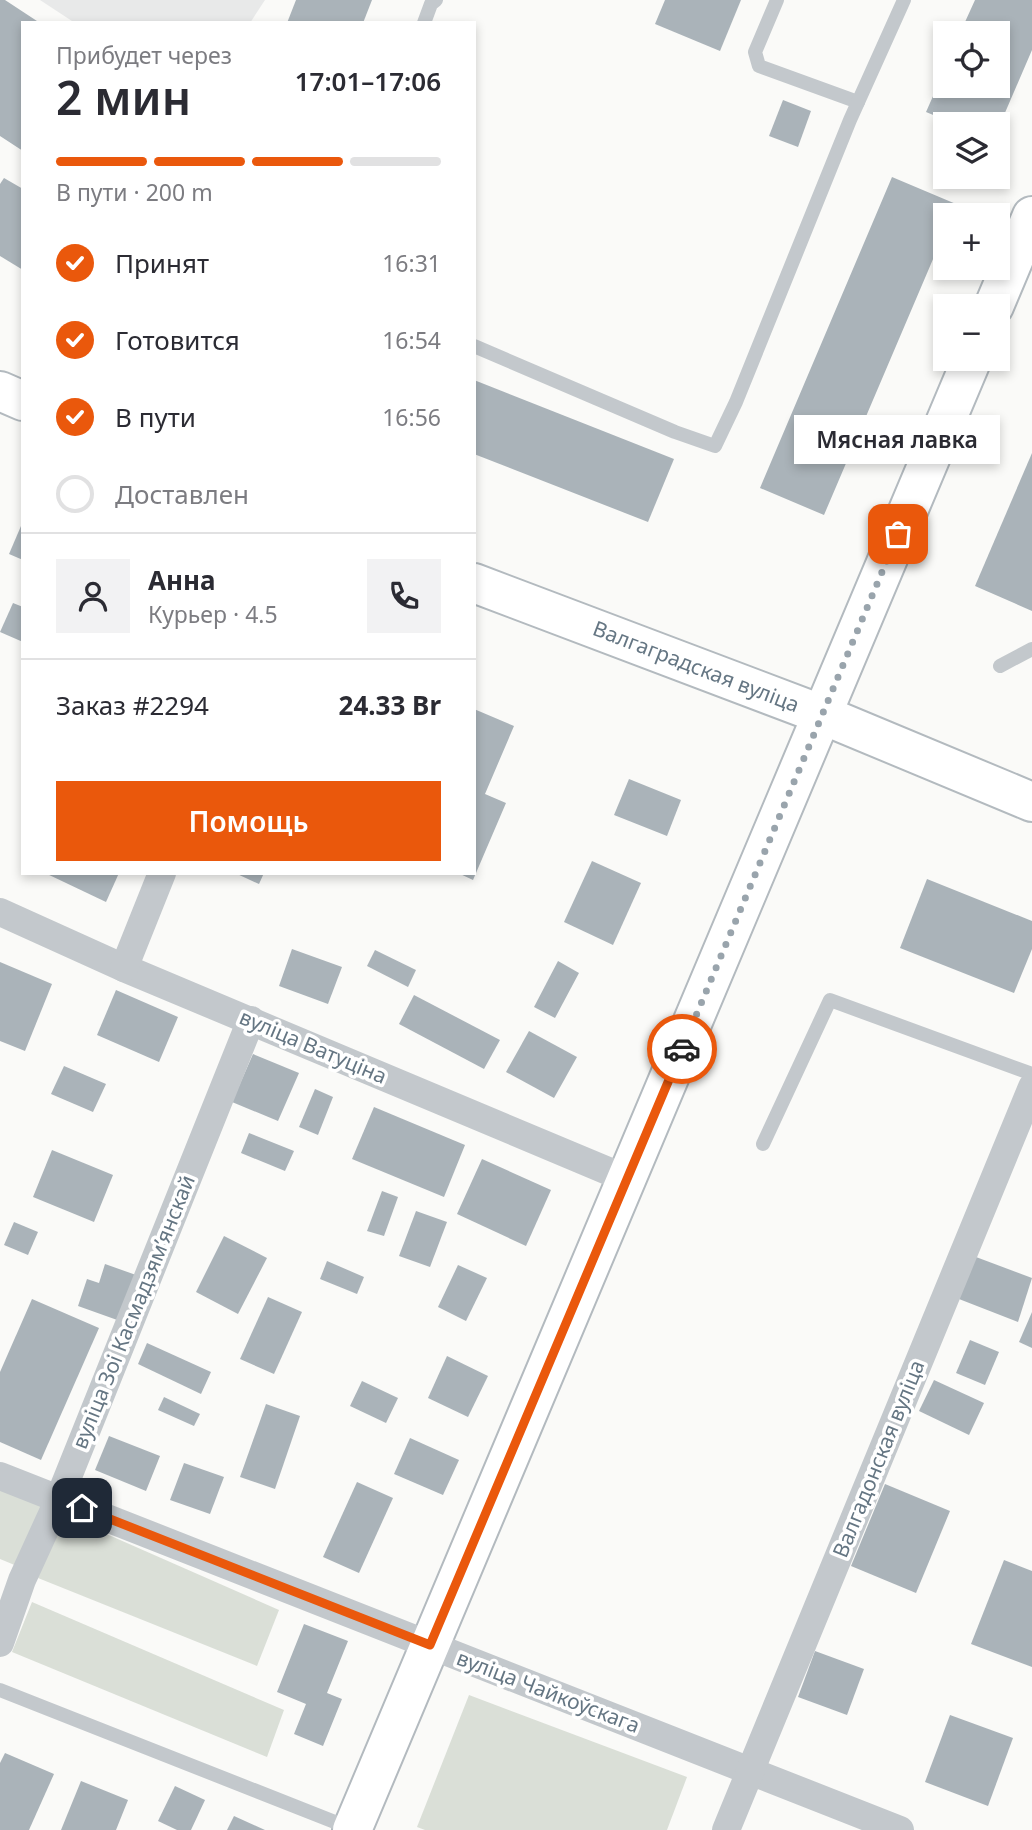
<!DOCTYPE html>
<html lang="ru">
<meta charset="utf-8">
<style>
:root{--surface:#fff;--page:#f2f2f3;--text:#2b2b33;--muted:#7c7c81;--line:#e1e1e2;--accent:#ea580c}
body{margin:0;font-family:"Noto Sans",sans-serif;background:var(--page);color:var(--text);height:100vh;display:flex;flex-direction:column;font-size:26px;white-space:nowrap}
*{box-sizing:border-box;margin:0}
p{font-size:23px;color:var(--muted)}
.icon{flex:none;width:38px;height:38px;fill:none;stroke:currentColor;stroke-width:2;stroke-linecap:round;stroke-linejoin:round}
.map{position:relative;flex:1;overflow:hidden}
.side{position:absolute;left:21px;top:21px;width:455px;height:854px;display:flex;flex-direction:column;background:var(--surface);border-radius:0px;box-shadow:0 4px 10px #0003}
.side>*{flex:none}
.controls{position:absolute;left:933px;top:21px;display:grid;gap:14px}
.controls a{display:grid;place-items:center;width:77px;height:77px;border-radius:0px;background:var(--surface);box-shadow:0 4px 10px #0003;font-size:35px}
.pin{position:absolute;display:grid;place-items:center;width:60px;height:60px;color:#fff;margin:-30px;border-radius:14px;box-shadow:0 4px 10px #0006}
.courier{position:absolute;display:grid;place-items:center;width:70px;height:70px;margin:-35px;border:5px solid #ea580c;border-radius:50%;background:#fff;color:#222;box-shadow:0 2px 9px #0007}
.bubble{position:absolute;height:49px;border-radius:0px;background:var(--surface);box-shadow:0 4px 10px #0003;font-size:23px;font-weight:600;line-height:49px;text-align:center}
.summary em{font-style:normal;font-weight:600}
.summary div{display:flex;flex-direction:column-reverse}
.summary{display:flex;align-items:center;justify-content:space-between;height:119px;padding:0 35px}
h1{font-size:46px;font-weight:600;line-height:52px}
.bar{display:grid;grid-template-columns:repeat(4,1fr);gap:10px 7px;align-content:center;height:84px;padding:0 35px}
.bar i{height:9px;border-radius:5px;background:var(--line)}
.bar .current{background:var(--accent)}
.bar p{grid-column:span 4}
.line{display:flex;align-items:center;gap:18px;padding:0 35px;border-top:2px solid var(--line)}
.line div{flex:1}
.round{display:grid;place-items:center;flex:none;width:74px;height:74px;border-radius:0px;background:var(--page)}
ol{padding:0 35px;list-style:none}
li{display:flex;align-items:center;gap:21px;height:77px}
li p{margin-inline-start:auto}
li .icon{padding:7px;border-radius:50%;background:var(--accent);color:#fff;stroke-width:4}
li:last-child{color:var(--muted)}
li i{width:38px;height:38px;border:4px solid var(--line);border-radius:50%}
.button{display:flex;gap:14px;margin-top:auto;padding:14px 35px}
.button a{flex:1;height:80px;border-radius:0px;background:var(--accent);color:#fff;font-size:28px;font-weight:600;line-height:80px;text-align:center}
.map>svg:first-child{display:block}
.built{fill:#e8e9e9}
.green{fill:#dadfd7}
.building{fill:#aab3b9}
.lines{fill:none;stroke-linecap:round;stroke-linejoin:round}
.secondary-casing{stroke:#b3babf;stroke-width:42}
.lane{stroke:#c3c8cc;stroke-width:14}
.street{stroke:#c3c8cc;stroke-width:28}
.secondary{stroke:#fff;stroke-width:38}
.done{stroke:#99a4ac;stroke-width:7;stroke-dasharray:0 12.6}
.route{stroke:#ea580c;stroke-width:9}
.labels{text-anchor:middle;stroke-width:7;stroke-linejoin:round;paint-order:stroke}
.street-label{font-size:21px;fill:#657683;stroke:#fff}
</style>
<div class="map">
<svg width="1032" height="1830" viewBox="0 0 1032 1830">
<rect width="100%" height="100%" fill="#fafaf8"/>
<!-- built -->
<polygon class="built" points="40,0 265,0 250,23 75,23"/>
<!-- green -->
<g class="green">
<polygon points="0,1487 42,1504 17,1566 0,1559"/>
<polygon points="61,1514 279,1610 257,1666 38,1578"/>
<polygon points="32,1602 284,1710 267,1757 12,1652"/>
<polygon points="469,1695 687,1777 667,1830 425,1830 417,1827"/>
</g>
<!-- building -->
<g class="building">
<polygon points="0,0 5,0 40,23 23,23 23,151 0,136"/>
<polygon points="296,0 372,0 363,23 287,23"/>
<polygon points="665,0 741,0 720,51 655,24"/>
<polygon points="975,0 1032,0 1032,50 998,129 998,124 955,124 926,112 945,69 945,86 998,86 998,33 960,33"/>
<polygon points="783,100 811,111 798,147 769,136"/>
<polygon points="892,177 956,204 952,215 945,215 945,231 824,515 760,488"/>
<polygon points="4,178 23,189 23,270 0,256 0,184"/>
<polygon points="474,380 674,459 648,522 474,454"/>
<polygon points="1032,453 1032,611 975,586"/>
<polygon points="21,526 23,527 23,560 9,554"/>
<polygon points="13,603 23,607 23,642 0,632"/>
<polygon points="474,709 514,726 485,794 506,803 473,880 458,873 474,873"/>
<polygon points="629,779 681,800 667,836 614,815"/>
<polygon points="592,861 641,883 613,945 564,922"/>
<polygon points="45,873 119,873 106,902"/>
<polygon points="235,873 264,873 259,884"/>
<polygon points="927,879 1032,921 1032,949 1014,993 900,948"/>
<polygon points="292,949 342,967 328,1004 279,986"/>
<polygon points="375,950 416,970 408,987 367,966"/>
<polygon points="558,961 579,973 555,1018 534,1007"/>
<polygon points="0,962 52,984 25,1051 0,1041"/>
<polygon points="116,990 178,1017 159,1062 97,1035"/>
<polygon points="414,995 500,1040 484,1069 399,1024"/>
<polygon points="529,1031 577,1057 554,1098 506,1072"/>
<polygon points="253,1054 299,1073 278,1121 232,1102"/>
<polygon points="64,1066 106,1084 93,1112 51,1094"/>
<polygon points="315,1089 333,1097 318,1135 299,1127"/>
<polygon points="374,1107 465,1145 444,1197 352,1159"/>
<polygon points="249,1133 294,1151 285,1171 241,1153"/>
<polygon points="52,1150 113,1175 94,1222 33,1197"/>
<polygon points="482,1159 551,1190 526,1246 457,1214"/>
<polygon points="382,1191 398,1197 384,1236 367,1231"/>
<polygon points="416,1211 447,1222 430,1267 399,1256"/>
<polygon points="14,1222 38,1232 28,1255 4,1245"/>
<polygon points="224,1236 267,1258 238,1314 196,1292"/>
<polygon points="976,1257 1032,1278 1018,1322 959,1299"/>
<polygon points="327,1261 364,1277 357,1294 320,1279"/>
<polygon points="105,1264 136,1275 120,1321 78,1306 87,1279 99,1283"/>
<polygon points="458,1265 487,1278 466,1321 438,1307"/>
<polygon points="268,1297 302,1312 274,1374 240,1359"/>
<polygon points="32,1299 99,1328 41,1460 0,1442 0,1372"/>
<polygon points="1032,1312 1032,1348 1019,1342"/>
<polygon points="970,1340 999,1352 985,1385 956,1373"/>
<polygon points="147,1343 211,1372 201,1394 138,1364"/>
<polygon points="447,1356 488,1376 468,1417 428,1398"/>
<polygon points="934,1380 984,1403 969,1435 919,1411"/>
<polygon points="362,1381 398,1398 386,1423 350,1406"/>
<polygon points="164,1397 200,1414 194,1426 158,1410"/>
<polygon points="266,1404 300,1416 275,1489 240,1477"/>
<polygon points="109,1436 160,1456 146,1491 95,1470"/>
<polygon points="410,1438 459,1460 443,1495 394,1474"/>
<polygon points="184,1463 224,1477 210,1514 170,1500"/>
<polygon points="357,1482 393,1498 359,1573 323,1557"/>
<polygon points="885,1484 950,1511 916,1593 851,1566"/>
<polygon points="1004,1560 1032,1571 1032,1667 971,1644"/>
<polygon points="304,1624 348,1641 327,1693 342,1699 323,1746 294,1734 306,1704 277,1692"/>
<polygon points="815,1651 864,1669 847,1715 798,1697"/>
<polygon points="950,1715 1013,1738 988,1806 925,1782"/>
<polygon points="5,1753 54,1774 29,1830 0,1830 0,1763"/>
<polygon points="81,1781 128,1800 116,1830 61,1830"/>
<polygon points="175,1786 205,1800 191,1830 177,1830 158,1821"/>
<polygon points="234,1816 265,1830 227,1830"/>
</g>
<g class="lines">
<!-- secondary casing -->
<g class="secondary-casing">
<g id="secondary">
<polyline points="994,306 1032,216"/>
<polyline points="0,391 23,401"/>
<polyline points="474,583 823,715 1032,802"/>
<polyline points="352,1830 972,359"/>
</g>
</g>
<!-- lane -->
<g class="lane">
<polyline points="777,0 755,52 759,66 858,102"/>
<polyline points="424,23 431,4 436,0"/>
<polyline points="474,346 675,432 715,446 736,402 850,120 904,0"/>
<polyline points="1000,666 1032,649"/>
<polyline points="763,1144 830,1000 1032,1074"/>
<polyline points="0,1690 350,1828"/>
</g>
<!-- street -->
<g class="street">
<polyline points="0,912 124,968 627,1179"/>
<polyline points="124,968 162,873"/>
<polyline points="0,1476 900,1830"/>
<polyline points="0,1643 22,1580 59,1499 251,1020"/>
<polyline points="726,1830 1032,1087"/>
</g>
<!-- secondary -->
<use href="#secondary" class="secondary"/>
</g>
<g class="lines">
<!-- done -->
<polyline class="done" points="682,1049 898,534"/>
<!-- route -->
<polyline class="route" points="82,1508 430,1645 682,1049"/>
</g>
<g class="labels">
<!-- street labels -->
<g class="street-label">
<text transform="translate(696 667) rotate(21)" y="7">Валгаградская вуліца</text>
<text transform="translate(313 1047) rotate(23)" y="7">вуліца Ватуціна</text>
<text transform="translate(134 1312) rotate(-68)" y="7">вуліца Зоі Касмадзямʼянскай</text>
<text transform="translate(879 1459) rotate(-68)" y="7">Валгадонская вуліца</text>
<text transform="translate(548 1692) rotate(21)" y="7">вуліца Чайкоўскага</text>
</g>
</g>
</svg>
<div class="controls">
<a><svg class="icon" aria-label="locate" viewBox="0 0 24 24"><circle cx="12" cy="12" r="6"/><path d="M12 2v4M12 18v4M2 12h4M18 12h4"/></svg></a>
<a><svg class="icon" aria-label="layers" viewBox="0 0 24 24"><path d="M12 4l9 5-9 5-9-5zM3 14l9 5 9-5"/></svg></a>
<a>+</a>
<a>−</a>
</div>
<div class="pin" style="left:898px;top:534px;background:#ea580c"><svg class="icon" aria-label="bag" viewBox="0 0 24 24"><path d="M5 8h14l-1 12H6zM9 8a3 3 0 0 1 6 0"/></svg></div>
<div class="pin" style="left:82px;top:1508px;background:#1f2937"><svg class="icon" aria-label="home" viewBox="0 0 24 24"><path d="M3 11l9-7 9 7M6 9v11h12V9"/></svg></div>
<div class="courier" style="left:682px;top:1049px"><svg class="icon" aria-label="car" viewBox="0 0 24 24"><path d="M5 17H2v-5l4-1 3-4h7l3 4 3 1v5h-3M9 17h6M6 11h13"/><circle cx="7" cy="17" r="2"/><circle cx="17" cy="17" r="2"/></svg></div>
<div class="bubble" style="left:794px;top:415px;width:206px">Мясная лавка</div>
<section class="side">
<div class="summary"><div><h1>2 мин</h1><p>Прибудет через</p></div><em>17:01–17:06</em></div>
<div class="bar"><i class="current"></i><i class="current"></i><i class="current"></i><i></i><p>В пути · 200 m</p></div>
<ol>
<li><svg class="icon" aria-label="check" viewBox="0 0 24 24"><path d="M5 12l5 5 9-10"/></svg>Принят<p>16:31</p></li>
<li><svg class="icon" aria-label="check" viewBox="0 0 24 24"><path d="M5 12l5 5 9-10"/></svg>Готовится<p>16:54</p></li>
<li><svg class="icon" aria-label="check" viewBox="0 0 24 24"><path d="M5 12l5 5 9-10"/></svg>В пути<p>16:56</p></li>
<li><i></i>Доставлен</li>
</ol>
<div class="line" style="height:126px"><a class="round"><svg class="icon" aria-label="person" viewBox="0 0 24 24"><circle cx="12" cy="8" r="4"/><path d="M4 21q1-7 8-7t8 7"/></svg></a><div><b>Анна</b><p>Курьер · 4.5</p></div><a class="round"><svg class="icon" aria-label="phone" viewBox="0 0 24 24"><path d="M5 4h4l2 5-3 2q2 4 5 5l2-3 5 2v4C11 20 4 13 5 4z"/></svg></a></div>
<div class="line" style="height:91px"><div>Заказ #2294</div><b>24.33 Br</b></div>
<div class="button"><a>Помощь</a></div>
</section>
</div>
